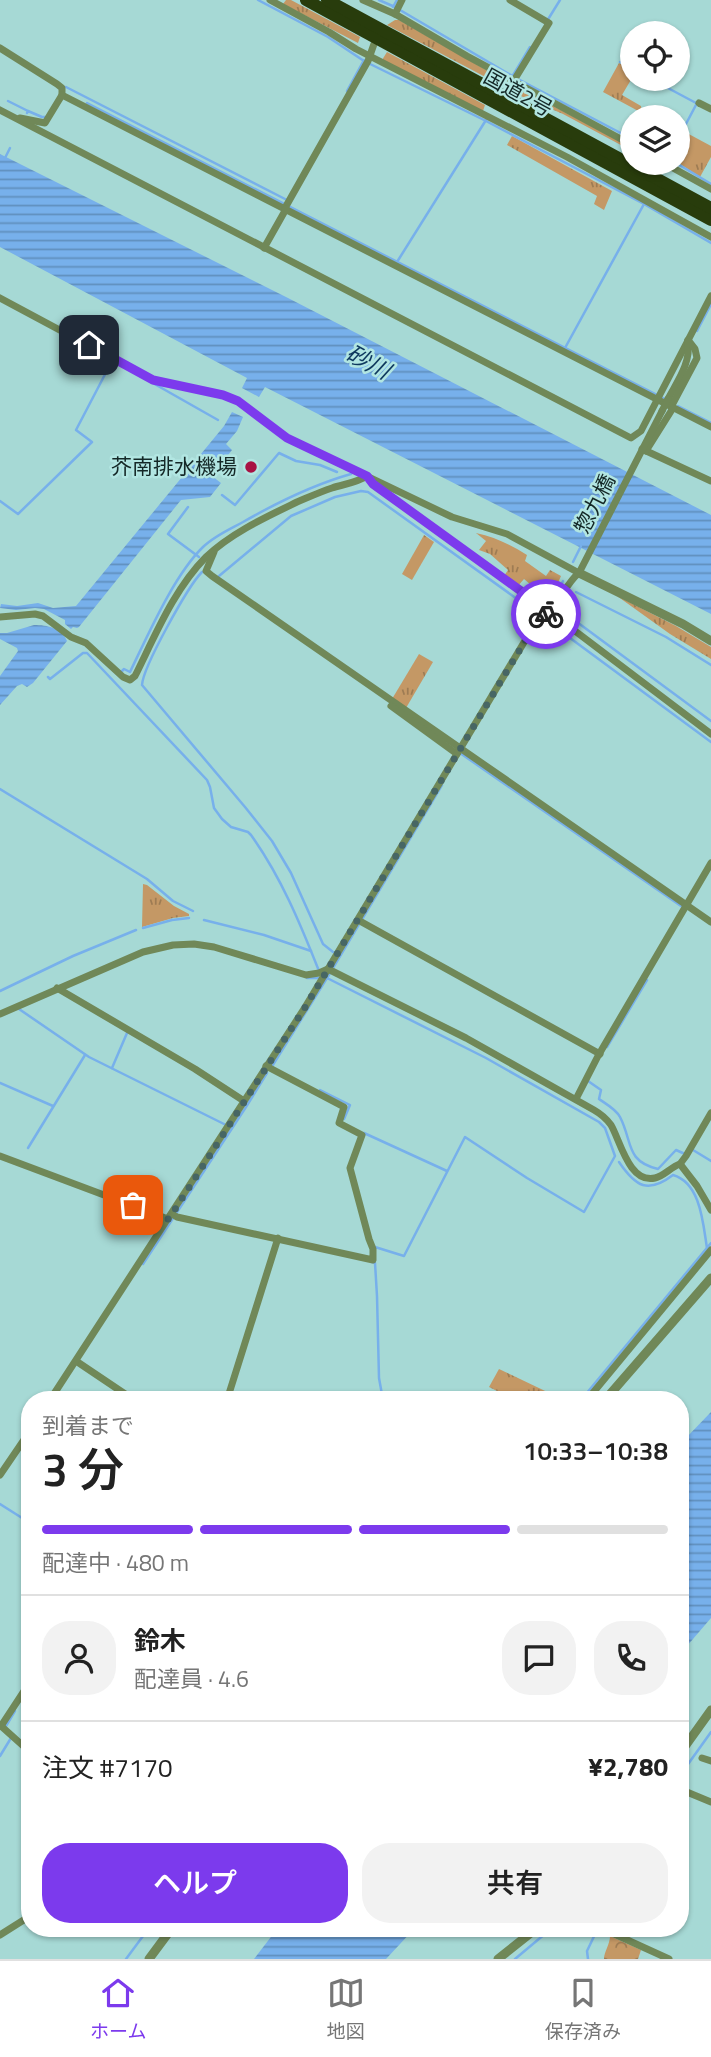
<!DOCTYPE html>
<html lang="ja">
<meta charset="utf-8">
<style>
:root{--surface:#fff;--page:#f2f2f2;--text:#222;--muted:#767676;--line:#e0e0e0;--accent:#7c3aed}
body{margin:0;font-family:"Titillium Web","Noto Sans JP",sans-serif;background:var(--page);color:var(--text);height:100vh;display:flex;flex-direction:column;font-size:26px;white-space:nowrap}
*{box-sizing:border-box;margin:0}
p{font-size:23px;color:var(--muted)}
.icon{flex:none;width:38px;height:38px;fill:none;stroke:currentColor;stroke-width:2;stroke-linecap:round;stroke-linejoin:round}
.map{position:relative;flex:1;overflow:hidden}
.sheet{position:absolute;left:21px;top:1391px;width:668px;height:546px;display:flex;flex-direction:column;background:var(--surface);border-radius:28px;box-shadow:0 2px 5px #0004}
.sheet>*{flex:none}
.buttons{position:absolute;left:620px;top:21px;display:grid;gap:14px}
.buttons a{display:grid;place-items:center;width:70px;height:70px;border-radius:50%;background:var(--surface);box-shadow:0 2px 5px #0004;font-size:35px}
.pin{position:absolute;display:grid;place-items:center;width:60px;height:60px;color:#fff;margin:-30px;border-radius:14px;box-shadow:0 4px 10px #0006}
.courier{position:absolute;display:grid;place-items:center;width:70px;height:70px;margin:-35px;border:5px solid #7c3aed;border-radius:50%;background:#fff;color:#222;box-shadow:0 2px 9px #0007}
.overview em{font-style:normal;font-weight:600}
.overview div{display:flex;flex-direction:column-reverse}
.overview{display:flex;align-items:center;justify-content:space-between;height:119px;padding:0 21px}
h1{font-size:46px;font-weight:600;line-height:52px}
.bar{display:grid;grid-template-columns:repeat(4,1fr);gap:10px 7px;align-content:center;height:84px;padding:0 21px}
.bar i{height:9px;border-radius:5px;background:var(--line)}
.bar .current{background:var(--accent)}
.bar p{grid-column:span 4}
.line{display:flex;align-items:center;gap:18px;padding:0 21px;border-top:2px solid var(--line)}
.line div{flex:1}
.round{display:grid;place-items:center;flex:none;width:74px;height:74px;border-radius:28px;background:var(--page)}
.cta{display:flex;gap:14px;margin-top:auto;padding:14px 21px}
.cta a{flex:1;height:80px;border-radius:28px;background:var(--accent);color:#fff;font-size:28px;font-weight:600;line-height:80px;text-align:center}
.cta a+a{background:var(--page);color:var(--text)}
.tab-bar{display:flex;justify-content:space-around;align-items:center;height:98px;border-top:2px solid var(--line);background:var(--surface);font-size:19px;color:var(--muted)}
.tab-bar a{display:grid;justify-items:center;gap:4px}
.tab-bar .current{color:var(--accent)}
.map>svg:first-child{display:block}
.grass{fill:url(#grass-tufts)}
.forest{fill:url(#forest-crowns)}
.water{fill:url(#water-rules)}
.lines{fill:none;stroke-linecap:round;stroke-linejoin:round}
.stream{stroke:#77b0eb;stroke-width:2.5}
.minor{stroke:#708858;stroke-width:7}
.tertiary{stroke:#708858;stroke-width:9}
.trunk{stroke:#283c0c;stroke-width:12}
.minor-bridge{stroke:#708858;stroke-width:7}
.done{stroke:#476664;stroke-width:7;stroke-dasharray:0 12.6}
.route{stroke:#7c3aed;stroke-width:9}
.poi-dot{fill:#a81244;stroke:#b2e6e2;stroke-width:2.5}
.labels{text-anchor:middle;stroke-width:5;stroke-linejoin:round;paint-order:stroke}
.street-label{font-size:21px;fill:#142827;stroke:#b2e6e2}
.poi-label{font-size:21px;fill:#142827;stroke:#b2e6e2;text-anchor:end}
.water-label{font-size:23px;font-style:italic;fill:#0e385e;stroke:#b2e6e2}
</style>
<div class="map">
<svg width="711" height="1959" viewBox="0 0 711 1959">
<defs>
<pattern id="grass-tufts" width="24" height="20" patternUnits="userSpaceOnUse" patternTransform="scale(1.75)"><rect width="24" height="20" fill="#c49865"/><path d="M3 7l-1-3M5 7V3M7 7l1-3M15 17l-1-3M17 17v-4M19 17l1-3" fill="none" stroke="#9e7c53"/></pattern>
<pattern id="forest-crowns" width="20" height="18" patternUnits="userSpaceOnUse" patternTransform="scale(1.75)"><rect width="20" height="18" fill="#c49865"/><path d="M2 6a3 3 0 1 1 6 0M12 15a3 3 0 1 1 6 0" fill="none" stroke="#9e7c53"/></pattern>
<pattern id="water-rules" width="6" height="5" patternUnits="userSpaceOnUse" patternTransform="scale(1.75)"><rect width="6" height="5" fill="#77b0eb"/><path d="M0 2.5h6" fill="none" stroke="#608fbe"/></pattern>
</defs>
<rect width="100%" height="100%" fill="#a6d9d5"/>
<!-- grass -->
<g class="grass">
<polygon points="286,0 291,0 360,37 358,43 283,4"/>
<polygon points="395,20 399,20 493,74 632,148 632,151 563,114 523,97 387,25"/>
<polygon points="387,52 485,105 483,111 382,60"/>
<polygon points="619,63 632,70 632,78 622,95 641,106 642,113 603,92"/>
<polygon points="685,132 711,146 711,157 700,177 677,162 677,148"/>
<polygon points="512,136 612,191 604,210 594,204 597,196 507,145"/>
<path d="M476,533C495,537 511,545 527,555L525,561L546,576L550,570L561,576L550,601L524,579L518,586L504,576L508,570L490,554L479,550L486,541Z"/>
<polygon points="424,535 434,542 412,580 402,574"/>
<polygon points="617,596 676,626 711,647 711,659 670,634"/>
<polygon points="419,654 433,662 406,708 392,699"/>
<polygon points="143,884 147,885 174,906 189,914 189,916 173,918 142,927"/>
<polygon points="499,1369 564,1400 515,1400 489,1387"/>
</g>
<!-- forest -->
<path class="forest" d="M610,1936L641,1950L638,1959H604C604,1952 610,1944 610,1936Z"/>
<!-- water -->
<g class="water">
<polygon points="0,154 288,298 711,515 711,614 265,387 259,397 242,388 247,378 0,247"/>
<polygon points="232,412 243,417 237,431 226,444 232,450 212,476 221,483 210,497 181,500 79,627 77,628 73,627 71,629 65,624 65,620 44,609 35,608 16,610 0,608 1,604 17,606 38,603 53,608 76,606 224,426"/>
<path d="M34,625C47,625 62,628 67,641L33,683L27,687L22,684L17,686L0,705V676L18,651L17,648L0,639V633H7Z"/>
<polygon points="711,1412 711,1618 681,1653 681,1447 684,1440"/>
<polygon points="277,1929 277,1928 414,1929 386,1959 254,1959"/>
</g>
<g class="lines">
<!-- stream -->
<g class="stream">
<polyline points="258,0 328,37 364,61 486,121 644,204 711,243"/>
<polyline points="379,0 395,7"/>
<polyline points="393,7 397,0"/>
<polyline points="400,10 514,77"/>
<polyline points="547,21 560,0"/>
<polyline points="620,62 632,68"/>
<polyline points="512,77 530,47"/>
<polyline points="518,79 632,139"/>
<polyline points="651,79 696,103"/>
<polyline points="66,87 287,200"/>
<polyline points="347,91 364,60"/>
<polyline points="8,101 28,111"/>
<polyline points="87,103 667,400"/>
<polyline points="27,113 28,111 42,117 45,117"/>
<polyline points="677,141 697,103"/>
<polyline points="5,158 10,148"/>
<polyline points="676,163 711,184"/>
<polyline points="397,262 486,120"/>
<polyline points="697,331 711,304"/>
<polyline points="565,348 644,204"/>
<polyline points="151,382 218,420"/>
<polyline points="678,406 711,423"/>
<polyline points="222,495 235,505 279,453 296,461 320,465 337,472"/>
<polyline points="0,501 18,514 92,442 76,430 112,361"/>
<polyline points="188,507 168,534 199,557"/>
<polyline points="573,562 581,546"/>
<path d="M202,572C188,586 143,667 142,685L245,807L272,841L291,873L323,944L333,952"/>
<polyline points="219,576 291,516 335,497 361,491 368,492 538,614"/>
<polyline points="576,592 666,637 711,665"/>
<polyline points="552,603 563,581"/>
<polyline points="562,611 711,721"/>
<path d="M547,621C602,661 656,702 711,742"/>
<path d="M121,672L124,669L130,672C148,635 174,575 203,547C214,536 230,529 243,522C278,502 312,485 351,474"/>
<path d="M48,677L50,679L83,653H87L207,780L210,787L214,808L222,819L231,827L248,832L251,835C281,877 300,923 319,971"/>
<polyline points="460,753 681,906"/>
<polyline points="0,789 147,879 173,901 193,911"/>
<polyline points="204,920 264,935 311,951"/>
<polyline points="143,928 172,920 189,918"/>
<polyline points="307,978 319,978"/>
<polyline points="327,978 442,785"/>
<polyline points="0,991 73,956 136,930"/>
<polyline points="19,1009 89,1057 226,1125"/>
<polyline points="607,1047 647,980"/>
<polyline points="112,1068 127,1033"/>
<polyline points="271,1068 327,978 486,1058 599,1122 605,1128 615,1156 584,1212 527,1178 465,1137 404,1256 375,1247"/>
<path d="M588,1081L601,1090L599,1099C606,1104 616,1109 620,1117C633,1142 625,1161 658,1169L676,1150L685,1154"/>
<polyline points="0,1083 53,1106"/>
<polyline points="320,1090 350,1105 344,1119"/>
<polyline points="364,1133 447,1171"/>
<polyline points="28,1148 85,1055"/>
<polyline points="693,1150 711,1161"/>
<path d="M619,1162C636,1187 648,1194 673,1175C701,1183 703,1224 707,1248"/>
<polyline points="372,1262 375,1263 377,1296 379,1378 383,1400"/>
<polyline points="143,1264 246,1107 267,1073"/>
<polyline points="581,1400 711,1243"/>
<polyline points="0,1504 30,1523"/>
<polyline points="6,1726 15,1711"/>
<polyline points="0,1756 11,1738"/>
<polyline points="681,1774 711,1732"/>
<polyline points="126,1959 146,1932"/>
<polyline points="515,1959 552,1928"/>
<polyline points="588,1959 587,1951 598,1928"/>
</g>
<!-- minor -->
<g class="minor">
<polyline points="270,0 329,32 356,49 567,157 711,237"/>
<polyline points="363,0 395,14 467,56 632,145"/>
<polyline points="510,0 549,23 513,82"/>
<polyline points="395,14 402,0"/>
<polyline points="0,48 57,84 62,88 62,95 711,427"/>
<polyline points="699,103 711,109"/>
<polyline points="0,110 631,438 641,431 711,296"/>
<polyline points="20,118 45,123 62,95"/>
<polyline points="664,163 711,189"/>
<polyline points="285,208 368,61 374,44"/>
<polyline points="264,248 286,209"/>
<polyline points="0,298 153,380 223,395 238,401 287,438 452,517 507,534 579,573"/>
<path d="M668,399C678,380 691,363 688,341"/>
<polyline points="671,407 697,358 695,349 688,340"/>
<polyline points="642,449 711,481"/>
<polyline points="646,451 673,408"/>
<polyline points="214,552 206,571 212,576 711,922"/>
<path d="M0,617L35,614L43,616L71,637L86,643L123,677L130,680L135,676C155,636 174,589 206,557C231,533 266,517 297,502C309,497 320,492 332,488C344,484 356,483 367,476L373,484L550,612L711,734"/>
<polyline points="391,706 457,754"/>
<polyline points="358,920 600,1054"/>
<polyline points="57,988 195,1069 244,1101"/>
<path d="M0,1014L143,952L173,945L194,944L214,947L306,975L319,973L328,969L466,1038L594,1110C601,1114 606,1118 611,1125C620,1140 629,1184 655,1178C664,1176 671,1167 680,1164L697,1186L711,1210"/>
<polyline points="576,1099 598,1056 711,863"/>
<polyline points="0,1156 168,1219"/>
<polyline points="680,1164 686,1156 711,1113"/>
<polyline points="172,1214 177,1217 373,1260 373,1249 369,1239 350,1168 362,1135 339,1123 344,1107 266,1066"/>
<polyline points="76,1361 134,1400"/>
<path d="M50,1400L304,1009L535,624C540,618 545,616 549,612C561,601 566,583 579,573L662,411"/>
<polyline points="227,1400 278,1238"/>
<polyline points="587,1400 711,1250"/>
<polyline points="0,1475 30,1431"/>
<polyline points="0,1725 30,1752"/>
<polyline points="1,1726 30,1682"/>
<polyline points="702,1758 711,1761"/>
<polyline points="682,1790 711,1802"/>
<polyline points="601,1928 669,1959"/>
<polyline points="0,1935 30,1916"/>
</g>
<!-- tertiary -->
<g class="tertiary">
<polyline points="579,573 683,624 711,641"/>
<polyline points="605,1400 711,1278"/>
<polyline points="681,1752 711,1710"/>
<polyline points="149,1959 172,1928"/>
<polyline points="498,1959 537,1928"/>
</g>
<!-- trunk -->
<g class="trunk">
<polyline points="306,0 711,220"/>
<polyline points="327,0 711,208"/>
</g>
<!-- minor-bridge -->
<polyline class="minor-bridge" points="662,411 668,399"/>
</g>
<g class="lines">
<!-- done -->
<polyline class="done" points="133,1205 168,1219 172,1214 304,1009 528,636 541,617 546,614"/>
<!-- route -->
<polyline class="route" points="89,345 153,380 223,395 238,401 287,438 367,476 373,484 550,612 546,614"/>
</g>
<!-- markers -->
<circle class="poi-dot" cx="251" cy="467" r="7"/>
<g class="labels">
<!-- street labels -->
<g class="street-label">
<text transform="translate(518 93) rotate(29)" y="7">国道2号</text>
<text transform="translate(595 504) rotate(-63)" y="7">惣九橋</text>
</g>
<!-- poi labels -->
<g class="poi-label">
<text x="237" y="474">芥南排水機場</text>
</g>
<!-- water labels -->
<g class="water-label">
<text transform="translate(368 362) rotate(28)" y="8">砂川</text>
</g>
</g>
</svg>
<div class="buttons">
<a><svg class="icon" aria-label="locate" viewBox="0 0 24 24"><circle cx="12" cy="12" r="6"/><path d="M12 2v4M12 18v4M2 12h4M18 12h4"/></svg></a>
<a><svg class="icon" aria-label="layers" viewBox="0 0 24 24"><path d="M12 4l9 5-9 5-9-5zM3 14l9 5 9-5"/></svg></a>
</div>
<div class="pin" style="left:133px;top:1205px;background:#ea580c"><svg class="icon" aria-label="bag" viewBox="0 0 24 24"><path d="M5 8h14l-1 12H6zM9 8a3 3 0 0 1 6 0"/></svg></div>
<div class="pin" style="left:89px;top:345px;background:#1f2937"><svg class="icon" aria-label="home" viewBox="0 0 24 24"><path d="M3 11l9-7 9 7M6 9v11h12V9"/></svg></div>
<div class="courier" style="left:546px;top:614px"><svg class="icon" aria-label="bike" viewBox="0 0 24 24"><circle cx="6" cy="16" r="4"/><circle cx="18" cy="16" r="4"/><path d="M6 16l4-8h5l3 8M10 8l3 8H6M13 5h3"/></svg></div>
<section class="sheet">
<div class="overview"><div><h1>3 分</h1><p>到着まで</p></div><em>10:33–10:38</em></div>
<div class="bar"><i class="current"></i><i class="current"></i><i class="current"></i><i></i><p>配達中 · 480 m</p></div>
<div class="line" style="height:126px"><a class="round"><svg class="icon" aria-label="person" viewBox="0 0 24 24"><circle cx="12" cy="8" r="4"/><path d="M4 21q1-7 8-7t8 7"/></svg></a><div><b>鈴木</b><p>配達員 · 4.6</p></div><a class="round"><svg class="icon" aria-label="chat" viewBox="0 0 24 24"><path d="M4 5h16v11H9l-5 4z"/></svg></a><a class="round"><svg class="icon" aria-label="phone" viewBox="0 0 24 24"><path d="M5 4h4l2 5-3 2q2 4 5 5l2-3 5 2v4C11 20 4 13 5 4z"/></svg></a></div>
<div class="line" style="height:91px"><div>注文 #7170</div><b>¥2,780</b></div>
<div class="cta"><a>ヘルプ</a><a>共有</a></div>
</section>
</div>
<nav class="tab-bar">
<a class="current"><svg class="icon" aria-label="home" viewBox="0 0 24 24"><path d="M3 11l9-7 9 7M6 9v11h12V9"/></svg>ホーム</a>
<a><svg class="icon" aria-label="map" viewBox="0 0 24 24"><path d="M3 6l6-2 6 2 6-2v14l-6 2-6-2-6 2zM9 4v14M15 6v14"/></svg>地図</a>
<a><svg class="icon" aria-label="saved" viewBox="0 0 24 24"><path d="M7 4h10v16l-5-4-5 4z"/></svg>保存済み</a>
</nav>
